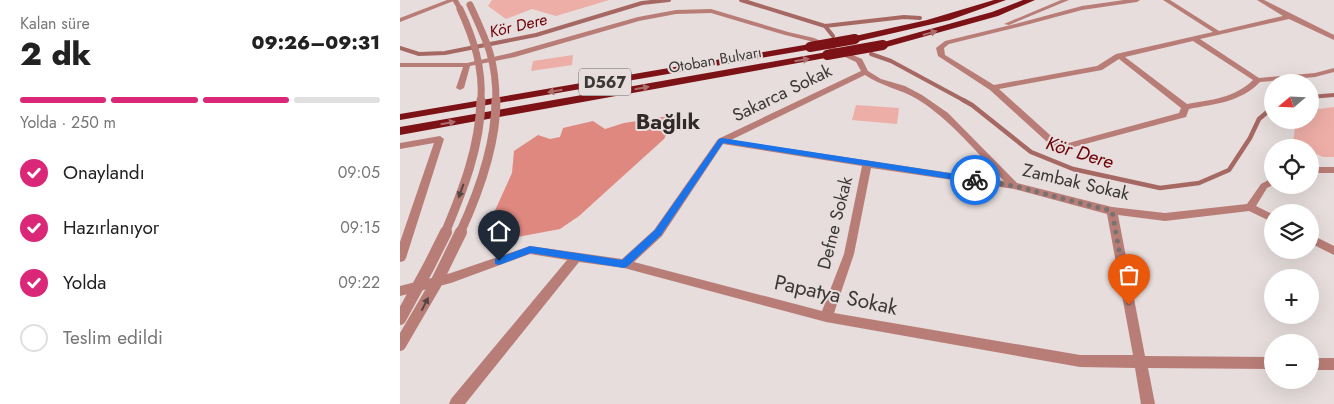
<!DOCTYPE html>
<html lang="tr">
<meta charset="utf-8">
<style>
:root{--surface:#fff;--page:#f2f2f2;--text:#222;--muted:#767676;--line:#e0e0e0;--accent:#db2777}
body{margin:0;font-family:Jost,sans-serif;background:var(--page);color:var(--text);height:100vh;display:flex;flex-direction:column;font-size:19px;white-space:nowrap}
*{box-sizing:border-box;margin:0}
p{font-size:16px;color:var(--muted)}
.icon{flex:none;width:28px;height:28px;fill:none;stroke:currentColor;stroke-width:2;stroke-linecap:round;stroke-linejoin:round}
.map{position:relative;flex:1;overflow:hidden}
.drawer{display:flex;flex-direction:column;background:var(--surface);width:400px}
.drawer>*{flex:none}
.needle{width:32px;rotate:251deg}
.tools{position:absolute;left:864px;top:74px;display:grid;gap:10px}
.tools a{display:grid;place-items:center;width:55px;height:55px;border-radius:50%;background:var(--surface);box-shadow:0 5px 20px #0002;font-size:25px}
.pin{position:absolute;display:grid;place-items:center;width:42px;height:42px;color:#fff;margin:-51px -21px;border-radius:50% 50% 50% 0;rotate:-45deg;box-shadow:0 0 5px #0007}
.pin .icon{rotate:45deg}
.courier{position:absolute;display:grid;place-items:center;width:50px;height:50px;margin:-25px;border:4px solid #1a73e8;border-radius:50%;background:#fff;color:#222;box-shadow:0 1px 6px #0007}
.overview em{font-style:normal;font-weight:800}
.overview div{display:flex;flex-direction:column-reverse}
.overview{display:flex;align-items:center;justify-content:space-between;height:85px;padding:0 20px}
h1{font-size:32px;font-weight:800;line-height:38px}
.bar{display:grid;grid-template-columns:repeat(4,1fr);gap:8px 5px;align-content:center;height:60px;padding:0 20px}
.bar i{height:6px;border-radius:4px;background:var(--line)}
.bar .on{background:var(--accent)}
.bar p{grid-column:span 4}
ol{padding:0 20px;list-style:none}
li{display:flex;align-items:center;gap:15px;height:55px}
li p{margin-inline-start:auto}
li .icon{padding:5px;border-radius:50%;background:var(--accent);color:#fff;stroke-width:4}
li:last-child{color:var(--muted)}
li i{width:28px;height:28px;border:2px solid var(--line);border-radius:50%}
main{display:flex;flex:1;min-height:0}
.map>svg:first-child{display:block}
.green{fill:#edaea7}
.forest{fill:#df887f}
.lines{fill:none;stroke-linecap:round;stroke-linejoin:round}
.stream-far1{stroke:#a66863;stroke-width:4}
.stream{stroke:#a66863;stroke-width:4.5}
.minor{fill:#b97d77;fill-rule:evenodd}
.tertiary{fill:#b97d77;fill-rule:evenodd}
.trunk{fill:#7d1216;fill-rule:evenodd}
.tertiary-bridge-far2{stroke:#b97d77;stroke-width:7}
.tertiary-bridge-far1{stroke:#b97d77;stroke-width:9}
.tertiary-bridge{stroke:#b97d77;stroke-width:12}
.trunk-bridge{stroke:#7d1216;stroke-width:10}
.oneway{fill:#ac6d6f}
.oneway2{fill:#554645}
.route{fill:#1a73e8}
.done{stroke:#787271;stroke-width:5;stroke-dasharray:0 9}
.labels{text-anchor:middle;stroke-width:4;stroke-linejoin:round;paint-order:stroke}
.far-street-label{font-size:15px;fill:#3c3838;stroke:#e6dddc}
.far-water-label{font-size:16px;font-style:italic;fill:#6e0008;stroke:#e6dddc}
.shield{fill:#e6dddc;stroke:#6f6a69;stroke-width:1}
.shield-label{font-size:16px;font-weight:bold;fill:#3c3838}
.street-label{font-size:18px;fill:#3c3838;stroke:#e6dddc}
.water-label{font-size:19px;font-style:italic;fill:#6e0008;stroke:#e6dddc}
.near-street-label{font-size:21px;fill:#3c3838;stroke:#e6dddc}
.district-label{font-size:22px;font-weight:bold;fill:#302928;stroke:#e6dddc}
</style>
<main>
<section class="drawer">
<div class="overview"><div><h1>2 dk</h1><p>Kalan süre</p></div><em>09:26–09:31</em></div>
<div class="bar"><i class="on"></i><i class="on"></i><i class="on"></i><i></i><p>Yolda · 250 m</p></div>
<ol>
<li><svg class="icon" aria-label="check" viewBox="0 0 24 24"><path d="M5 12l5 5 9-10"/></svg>Onaylandı<p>09:05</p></li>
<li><svg class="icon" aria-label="check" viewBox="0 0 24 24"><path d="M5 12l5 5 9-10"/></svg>Hazırlanıyor<p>09:15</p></li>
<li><svg class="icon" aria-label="check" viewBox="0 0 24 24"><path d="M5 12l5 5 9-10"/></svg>Yolda<p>09:22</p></li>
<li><i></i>Teslim edildi</li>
</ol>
</section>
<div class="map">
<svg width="934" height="404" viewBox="0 0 934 404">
<rect width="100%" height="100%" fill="#e6dddc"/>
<!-- green -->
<g class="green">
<polygon points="92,0 209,0 156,16 132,9 106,19 88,6"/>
<polygon points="173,55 172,65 131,71 133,61"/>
<polygon points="456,105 499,108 497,124 452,120"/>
<polygon points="934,107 934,157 923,157 910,151 910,148 902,147 893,143 896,120 910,120 910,110"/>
</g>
<!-- forest -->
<polygon class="forest" points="276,115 264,139 179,216 160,229 107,239 87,228 112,173 114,151 138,135 150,139 160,137 163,128 193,121 205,129 224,123"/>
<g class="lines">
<!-- stream-far1 -->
<g class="stream-far1">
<polyline points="341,0 425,26 433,36"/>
<polyline points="425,26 504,17 520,18"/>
<polyline points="0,48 19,54 45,53 136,35 242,3 269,0"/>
<polyline points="471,54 491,61 565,101"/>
<polyline points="910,97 934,95"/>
</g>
<!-- stream -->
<polyline class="stream" points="563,100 572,105 631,152 673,169 760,188 799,183 829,170 850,138 859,119 872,108"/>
<!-- minor -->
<g class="minor">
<polygon points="47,0 56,0 0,22 0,18"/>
<polygon points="661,0 669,0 609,25 604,24"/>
<path d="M724,0H740L737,2L682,10L622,26L549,44L544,48L545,55L594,85L697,66L716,54L813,32L763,0H770L819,31L883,16L857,0H864L934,35V40L889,19L800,39L859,78L915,73L934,68V72L915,77L860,82C841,102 815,104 789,109L786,117L659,151L656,150L590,90L538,56L536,48L545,41L619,23L682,6ZM793,41L853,80C835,98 810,100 787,104L725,57ZM719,59L781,108L779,113L661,145L599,89L702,70Z"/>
<path d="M311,9L388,32L414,38L462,59L468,71L481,79L505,86L522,95L548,113L617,183L712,207L765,213L847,204L861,184L872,178L873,185L867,188L856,206L872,214V222L849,211L765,221L718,215L745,356L872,357V369L748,368L755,404H741L735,368L680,367L426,322L224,268L179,262L65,404H49L51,399L167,260L130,254L51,283L0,296V286L51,273L130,246L222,259L254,230L318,139L461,71L456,62L410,41L385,35L311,13L276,14L239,21L115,57L70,66L64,88L60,90L56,88L63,67H0V63H67L111,53L238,17L276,10ZM465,75C481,86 500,89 517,99C551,120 576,152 604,181L331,140ZM323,144L462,166L444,254L422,311L234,262L262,236ZM471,168L614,189L707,214L733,355H680L434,313L454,254Z"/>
<polygon points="40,136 44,139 6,258 4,261 0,262 0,242 34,143 0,149 0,143"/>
<rect x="910" y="167" width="24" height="6"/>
<polygon points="910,234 934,246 934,255 910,243"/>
<rect x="910" y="358" width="24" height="12"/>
</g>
<!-- tertiary -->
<polygon class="tertiary" points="52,0 58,0 63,9 62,10 58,10"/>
<!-- trunk -->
<g class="trunk">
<polygon points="594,0 606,0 550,20 455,42 450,39 455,36 527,20"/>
<polygon points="623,0 635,0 598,16 483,48 478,45 480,43 592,12"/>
<polygon points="410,44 413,45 413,49 0,120 0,114"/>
<polygon points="427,52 431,53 431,57 0,135 0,127"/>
</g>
<!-- tertiary-bridge-far2 -->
<g class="tertiary-bridge-far2">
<path d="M70,5C87,42 96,59 96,101"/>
<path d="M60,9C74,39 83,68 81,101"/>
</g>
<!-- tertiary-bridge-far1 -->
<g class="tertiary-bridge-far1">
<path d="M45,233C63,190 80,147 81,100"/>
<path d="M60,233C79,192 96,145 96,100"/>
</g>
<!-- tertiary-bridge -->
<g class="tertiary-bridge">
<polyline points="0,319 29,266 46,232"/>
<polyline points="0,345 35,285 61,232"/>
</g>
<!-- trunk-bridge -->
<g class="trunk-bridge">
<polyline points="410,47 455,39"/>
<polyline points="427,55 483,45"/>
</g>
</g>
<!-- one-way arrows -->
<defs><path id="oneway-solid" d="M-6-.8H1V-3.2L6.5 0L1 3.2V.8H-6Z" transform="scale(1.25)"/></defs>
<g class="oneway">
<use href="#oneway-solid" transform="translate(530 33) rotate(-16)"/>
<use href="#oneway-solid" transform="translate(402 60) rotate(-10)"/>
<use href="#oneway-solid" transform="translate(242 88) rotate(-10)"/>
<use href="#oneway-solid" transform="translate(155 91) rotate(170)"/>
<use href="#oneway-solid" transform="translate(48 123) rotate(-10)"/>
</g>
<g class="oneway2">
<use href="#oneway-solid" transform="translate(61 191) rotate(110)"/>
<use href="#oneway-solid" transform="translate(25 304) rotate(-63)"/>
</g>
<!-- route -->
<polygon class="route" points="322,138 575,177 579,180 575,183 323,143 261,235 227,267 224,268 131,253 99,265 95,264 95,259 130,246 222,260 255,230 319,139"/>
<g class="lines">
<!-- done -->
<polyline class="done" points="575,180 614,186 712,211 729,305"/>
</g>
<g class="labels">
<!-- far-street labels -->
<g class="far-street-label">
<text transform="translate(315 60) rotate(-10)" y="5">Otoban Bulvarı</text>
</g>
<!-- far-water labels -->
<g class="far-water-label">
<text transform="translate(118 25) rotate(-13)" y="6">Kör Dere</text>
</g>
<!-- shield labels -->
<rect class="shield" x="179" y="68.5" width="52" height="27" rx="4"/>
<g class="shield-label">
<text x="205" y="88">D567</text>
</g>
<!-- street labels -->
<g class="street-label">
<text transform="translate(382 93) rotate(-26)" y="6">Sakarca Sokak</text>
<text transform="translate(676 182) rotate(13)" y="6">Zambak Sokak</text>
<text transform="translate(435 223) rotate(-76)" y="6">Defne Sokak</text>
</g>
<!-- water labels -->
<g class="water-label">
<text transform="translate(680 152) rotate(17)" y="7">Kör Dere</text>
</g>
<!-- near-street labels -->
<g class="near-street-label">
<text transform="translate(436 295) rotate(12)" y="7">Papatya Sokak</text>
</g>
<!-- district labels -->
<g class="district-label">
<text x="268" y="129">Bağlık</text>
</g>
</g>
</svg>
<div class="tools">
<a><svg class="needle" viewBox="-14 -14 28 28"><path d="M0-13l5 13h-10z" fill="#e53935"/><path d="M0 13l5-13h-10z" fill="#767676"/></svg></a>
<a><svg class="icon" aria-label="locate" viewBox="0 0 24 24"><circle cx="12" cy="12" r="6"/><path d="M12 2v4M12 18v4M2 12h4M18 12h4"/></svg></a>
<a><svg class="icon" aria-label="layers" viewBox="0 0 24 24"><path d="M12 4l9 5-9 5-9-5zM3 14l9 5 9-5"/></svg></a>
<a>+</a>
<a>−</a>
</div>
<div class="pin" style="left:729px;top:305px;background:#ea580c"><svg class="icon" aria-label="bag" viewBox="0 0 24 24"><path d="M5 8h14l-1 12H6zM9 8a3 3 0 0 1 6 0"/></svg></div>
<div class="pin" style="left:99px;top:261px;background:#1f2937"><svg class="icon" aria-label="home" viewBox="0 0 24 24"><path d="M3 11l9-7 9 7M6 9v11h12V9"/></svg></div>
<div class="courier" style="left:575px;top:180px"><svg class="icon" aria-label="bike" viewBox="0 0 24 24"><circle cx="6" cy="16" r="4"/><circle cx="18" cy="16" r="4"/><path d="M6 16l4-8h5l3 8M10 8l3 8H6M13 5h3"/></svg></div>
</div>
</main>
